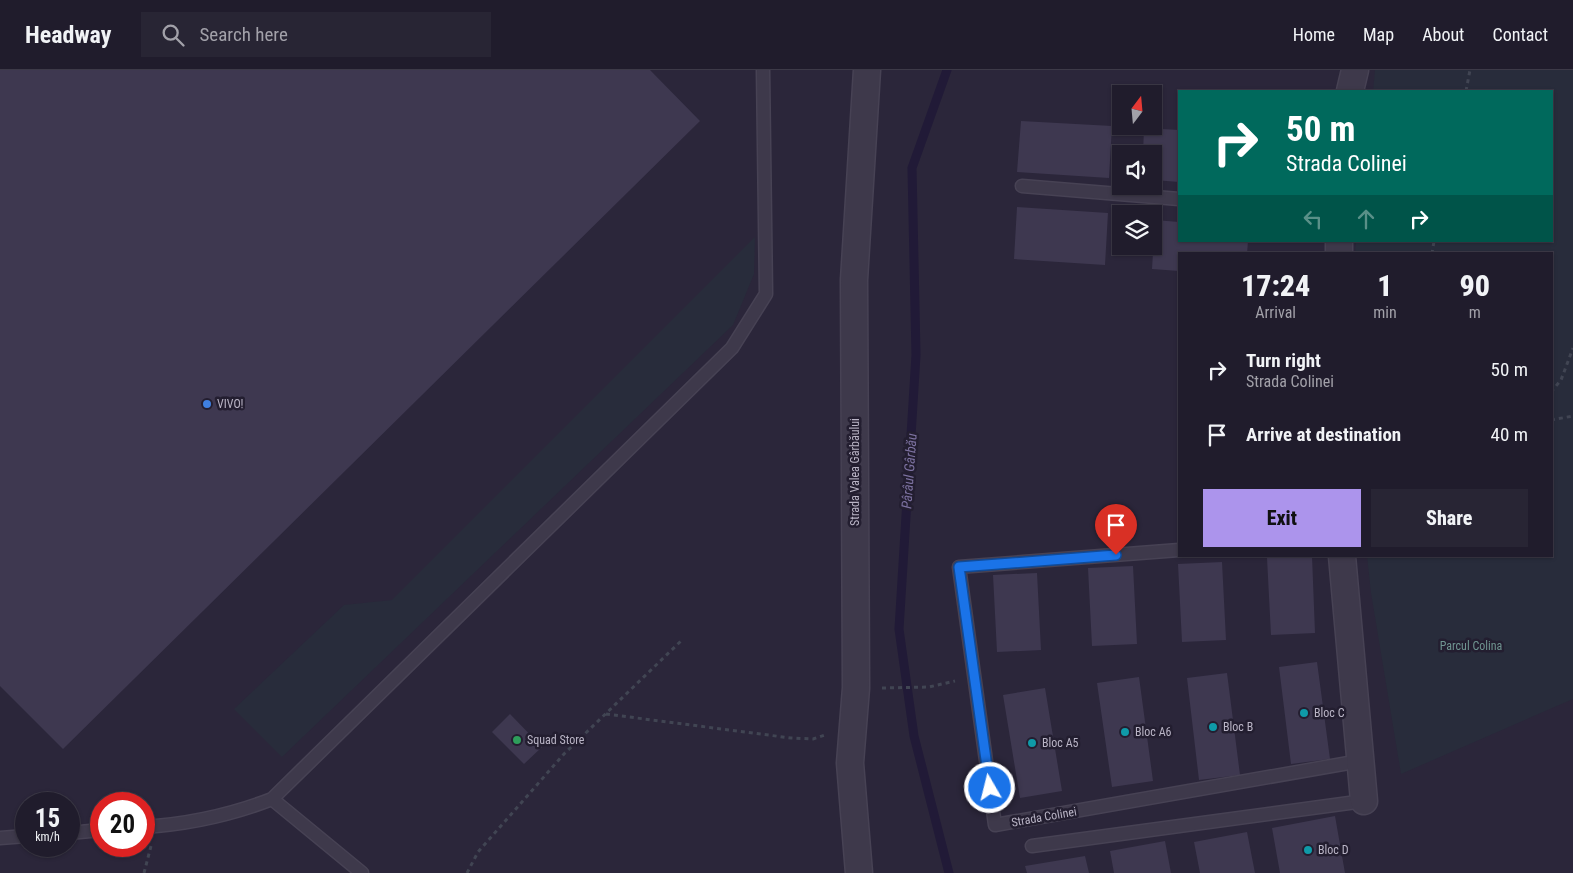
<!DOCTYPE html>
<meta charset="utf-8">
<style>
:root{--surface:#201c2c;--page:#282534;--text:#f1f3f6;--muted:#a2a1a9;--line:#3d3a48;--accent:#ac94ec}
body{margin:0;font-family:"Roboto Condensed",sans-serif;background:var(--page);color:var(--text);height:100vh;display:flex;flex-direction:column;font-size:19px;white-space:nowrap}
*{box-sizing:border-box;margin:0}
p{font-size:16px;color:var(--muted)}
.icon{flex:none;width:28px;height:28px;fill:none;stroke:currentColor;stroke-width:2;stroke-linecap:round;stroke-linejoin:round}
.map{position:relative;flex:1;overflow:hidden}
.panel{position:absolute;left:1178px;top:182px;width:375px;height:305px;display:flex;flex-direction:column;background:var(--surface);border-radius:0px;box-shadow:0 1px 4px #0004,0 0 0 1px var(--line)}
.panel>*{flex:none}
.banner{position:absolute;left:1178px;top:20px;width:375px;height:152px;border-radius:0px;box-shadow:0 1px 4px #0004,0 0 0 1px var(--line);background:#00695c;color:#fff;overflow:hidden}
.needle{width:32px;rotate:16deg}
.buttons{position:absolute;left:1112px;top:15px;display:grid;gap:10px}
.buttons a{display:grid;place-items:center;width:50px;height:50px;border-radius:0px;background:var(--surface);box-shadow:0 1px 4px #0004,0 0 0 1px var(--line);font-size:25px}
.speed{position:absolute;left:15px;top:722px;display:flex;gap:10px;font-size:25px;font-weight:700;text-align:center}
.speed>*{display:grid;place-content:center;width:65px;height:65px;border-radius:50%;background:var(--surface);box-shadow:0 1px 4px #0004,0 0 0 1px var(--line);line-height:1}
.speed small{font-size:12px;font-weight:400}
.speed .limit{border:8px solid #d22;background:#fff;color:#111}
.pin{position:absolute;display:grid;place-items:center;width:42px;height:42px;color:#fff;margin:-51px -21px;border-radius:50% 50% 50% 0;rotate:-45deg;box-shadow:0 0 5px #0007}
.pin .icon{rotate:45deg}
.me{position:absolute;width:55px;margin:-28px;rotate:352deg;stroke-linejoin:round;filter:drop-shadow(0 0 4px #0008)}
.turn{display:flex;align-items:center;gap:18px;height:105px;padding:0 25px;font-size:22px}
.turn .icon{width:65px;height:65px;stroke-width:2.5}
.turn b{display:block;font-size:35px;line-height:42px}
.lanes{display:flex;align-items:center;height:48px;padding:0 25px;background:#0003;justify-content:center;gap:25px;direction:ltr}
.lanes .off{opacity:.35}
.eta{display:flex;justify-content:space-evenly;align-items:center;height:85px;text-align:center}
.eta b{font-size:30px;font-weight:800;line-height:35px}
.primary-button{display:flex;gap:10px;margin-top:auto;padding:10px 25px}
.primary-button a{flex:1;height:58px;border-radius:0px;background:var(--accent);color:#111;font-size:20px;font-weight:800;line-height:58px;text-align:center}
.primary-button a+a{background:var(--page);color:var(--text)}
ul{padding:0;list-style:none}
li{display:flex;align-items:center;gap:15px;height:65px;padding:0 25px}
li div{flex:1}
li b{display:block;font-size:19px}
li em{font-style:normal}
header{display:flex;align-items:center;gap:30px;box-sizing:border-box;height:70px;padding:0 25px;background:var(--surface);border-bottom:1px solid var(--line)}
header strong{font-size:24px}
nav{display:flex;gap:28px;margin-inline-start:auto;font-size:18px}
.search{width:350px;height:45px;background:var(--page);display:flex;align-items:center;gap:12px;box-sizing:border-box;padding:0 18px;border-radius:0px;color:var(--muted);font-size:19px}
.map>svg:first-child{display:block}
.green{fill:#282c3b}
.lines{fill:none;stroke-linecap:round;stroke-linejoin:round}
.stream{stroke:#211a37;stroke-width:9}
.building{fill:#3e3850}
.lane-casing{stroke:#474254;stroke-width:15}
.street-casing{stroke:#474254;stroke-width:29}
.path{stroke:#414553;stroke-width:3;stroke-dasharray:4 4;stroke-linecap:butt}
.lane{stroke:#3e394b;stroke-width:12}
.street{stroke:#3e394b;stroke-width:26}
.route-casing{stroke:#114b97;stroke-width:12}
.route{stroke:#1a73e8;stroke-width:9}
.shop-dot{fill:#3f7fe0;stroke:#231e30;stroke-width:2}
.culture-dot{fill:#0f9aa8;stroke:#231e30;stroke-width:2}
.leisure-dot{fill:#2e9e5b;stroke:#231e30;stroke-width:2}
.labels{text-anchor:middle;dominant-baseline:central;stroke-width:5;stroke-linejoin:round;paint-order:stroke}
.poi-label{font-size:12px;fill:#bab5c6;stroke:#231e30;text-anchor:start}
.street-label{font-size:12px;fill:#bab5c6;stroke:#231e30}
.park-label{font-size:12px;fill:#6f9490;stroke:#231e30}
.water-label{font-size:14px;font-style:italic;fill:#7d72a1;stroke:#231e30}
</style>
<header>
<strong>Headway</strong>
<div class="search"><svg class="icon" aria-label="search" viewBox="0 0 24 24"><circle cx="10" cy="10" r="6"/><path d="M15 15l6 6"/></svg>Search here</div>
<nav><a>Home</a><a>Map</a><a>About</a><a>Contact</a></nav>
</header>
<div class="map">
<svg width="1573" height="803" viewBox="0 0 1573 803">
<rect width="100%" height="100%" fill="#2b263a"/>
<!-- green -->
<path class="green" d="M1375,0H1573V629L1401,704L1371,523L1367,486H1551V184H1355L1356,171H1551V21H1373Z
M755,167L754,204L733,255L282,687L234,639L344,535L392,530Z"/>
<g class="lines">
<!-- stream -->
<path class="stream" d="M947,0L912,98L916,285L899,559L914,666L949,803"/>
</g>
<!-- building -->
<path class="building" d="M0,0H650L700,51L63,679L0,616Z
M1021,51L1112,56L1109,108L1017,102Z
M1144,58L1179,60V112L1154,110V84H1143Z
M1017,137L1108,143L1105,195L1014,189Z
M1155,150L1179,152V171H1248L1247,184H1179V201L1152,199Z
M1301,486H1312L1315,563L1271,565L1267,488Z
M1222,492L1226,570L1182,572L1178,494Z
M1133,496L1137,574L1092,576L1088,498Z
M1037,503L1041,580L997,582L993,505Z
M1317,592L1330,689L1291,694L1279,597Z
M1227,603L1240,705L1199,710L1187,608Z
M1139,607L1153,711L1112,717L1097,613Z
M1045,618L1062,721L1020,728L1003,625Z
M510,644L542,677L524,694L492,662Z
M1335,746L1345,803H1280L1272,758Z
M1247,762L1255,803H1200L1194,772Z
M1165,771L1171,803H1114L1110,781Z
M1085,786L1089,803H1027L1025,796Z"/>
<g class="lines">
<!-- lane casing -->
<g class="lane-casing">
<path id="lane" d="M1022,116L1179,129
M1179,480L959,497L995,755L1360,691
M272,729L362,803
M144,757C188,754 231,745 272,729L732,278L766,224L763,0
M69,763L101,760
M0,768L26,766
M1032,776L1364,731"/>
</g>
<!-- street casing -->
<g class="street-casing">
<path id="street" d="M1350,21L1355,0
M1339,184V171
M1342,486L1364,731
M859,803L850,693L856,618L854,210L867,0"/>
</g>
<!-- path -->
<path class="path" d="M1466,21L1470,0
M1432,184L1434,171
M1551,322L1561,310L1573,278
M1551,350L1573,346
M882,618L929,617L955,611
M606,644L791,668L813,669L825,665
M144,803L151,776
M467,803L478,782L564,684L682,570"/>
<!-- lane -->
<use href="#lane" class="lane"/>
<!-- street -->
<use href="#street" class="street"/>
</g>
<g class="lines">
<!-- route casing -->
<g class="route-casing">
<path id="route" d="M990,718L959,497L1116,485"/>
</g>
<!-- route -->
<use href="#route" class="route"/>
</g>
<!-- markers -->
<circle class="shop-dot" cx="207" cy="334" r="5"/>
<g class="culture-dot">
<circle cx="1304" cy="643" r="5"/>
<circle cx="1213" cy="657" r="5"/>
<circle cx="1125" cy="662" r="5"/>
<circle cx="1032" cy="673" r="5"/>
<circle cx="1308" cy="780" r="5"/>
</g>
<circle class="leisure-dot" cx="517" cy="670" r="5"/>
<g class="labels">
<!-- poi labels -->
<g class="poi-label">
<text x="217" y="334">VIVO!</text>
<text x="1314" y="643">Bloc C</text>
<text x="1223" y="657">Bloc B</text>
<text x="1135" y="662">Bloc A6</text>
<text x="527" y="670">Squad Store</text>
<text x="1042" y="673">Bloc A5</text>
<text x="1318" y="780">Bloc D</text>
</g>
<!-- street labels -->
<g class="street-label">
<text transform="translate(855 402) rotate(-90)">Strada Valea Gârbăului</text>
<text transform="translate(1044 747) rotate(-10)">Strada Colinei</text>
</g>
<!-- park labels -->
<g class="park-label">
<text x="1471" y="576">Parcul Colina</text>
</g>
<!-- water labels -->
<g class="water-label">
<text transform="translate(909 401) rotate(-86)">Pârâul Gârbău</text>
</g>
</g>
</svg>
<div class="buttons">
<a><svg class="needle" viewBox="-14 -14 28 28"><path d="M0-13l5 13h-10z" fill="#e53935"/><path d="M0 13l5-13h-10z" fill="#a2a1a9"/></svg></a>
<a><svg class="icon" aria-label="sound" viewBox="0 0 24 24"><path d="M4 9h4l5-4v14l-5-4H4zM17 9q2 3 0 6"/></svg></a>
<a><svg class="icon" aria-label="layers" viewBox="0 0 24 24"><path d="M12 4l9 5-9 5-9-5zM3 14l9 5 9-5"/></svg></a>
</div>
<div class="speed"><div>15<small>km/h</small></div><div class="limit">20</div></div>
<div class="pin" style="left:1116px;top:485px;background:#d93025"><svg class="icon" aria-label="arrive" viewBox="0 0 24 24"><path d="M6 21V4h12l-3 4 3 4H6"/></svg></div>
<svg class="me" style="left:990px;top:718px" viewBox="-20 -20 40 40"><circle r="17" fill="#1a73e8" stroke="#fff" stroke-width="3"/><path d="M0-11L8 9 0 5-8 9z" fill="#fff"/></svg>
<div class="banner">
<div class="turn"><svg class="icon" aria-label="right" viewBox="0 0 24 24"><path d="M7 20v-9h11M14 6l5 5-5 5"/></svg><div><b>50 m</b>Strada Colinei</div></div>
<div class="lanes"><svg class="icon off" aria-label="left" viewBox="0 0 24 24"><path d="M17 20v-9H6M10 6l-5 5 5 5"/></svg><svg class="icon off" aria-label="ahead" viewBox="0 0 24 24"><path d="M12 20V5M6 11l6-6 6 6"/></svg><svg class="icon" aria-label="right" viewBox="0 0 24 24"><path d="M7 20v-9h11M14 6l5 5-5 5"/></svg></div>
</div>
<section class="panel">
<div class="eta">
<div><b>17:24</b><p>Arrival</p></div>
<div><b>1</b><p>min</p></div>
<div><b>90</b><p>m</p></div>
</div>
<ul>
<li><svg class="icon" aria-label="right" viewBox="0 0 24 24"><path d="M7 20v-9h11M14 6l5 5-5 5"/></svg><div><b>Turn right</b><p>Strada Colinei</p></div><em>50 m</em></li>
<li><svg class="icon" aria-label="arrive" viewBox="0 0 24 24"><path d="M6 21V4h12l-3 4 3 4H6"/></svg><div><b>Arrive at destination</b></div><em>40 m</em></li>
</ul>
<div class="primary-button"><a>Exit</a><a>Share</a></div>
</section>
</div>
